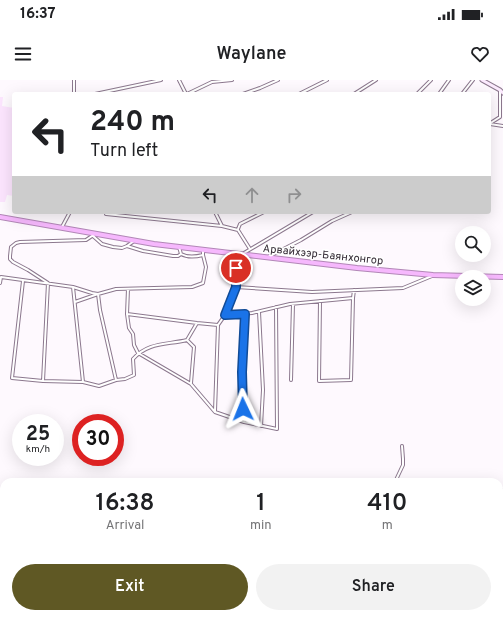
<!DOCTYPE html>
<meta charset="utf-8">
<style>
:root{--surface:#fff;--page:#f2f2f2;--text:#202124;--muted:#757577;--accent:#5f5824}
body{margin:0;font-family:Overpass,sans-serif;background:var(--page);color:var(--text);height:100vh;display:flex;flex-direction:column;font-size:15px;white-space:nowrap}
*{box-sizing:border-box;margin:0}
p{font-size:13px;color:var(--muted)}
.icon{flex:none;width:22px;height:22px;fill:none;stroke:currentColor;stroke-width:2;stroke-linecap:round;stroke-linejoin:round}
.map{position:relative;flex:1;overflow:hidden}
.sheet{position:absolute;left:0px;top:398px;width:503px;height:140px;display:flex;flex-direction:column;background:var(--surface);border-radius:12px 12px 0 0;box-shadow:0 4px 16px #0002}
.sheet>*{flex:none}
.hud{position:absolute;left:12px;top:12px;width:479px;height:122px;border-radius:4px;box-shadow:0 4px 16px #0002;background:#fff;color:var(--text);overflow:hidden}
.buttons{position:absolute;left:455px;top:146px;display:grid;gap:8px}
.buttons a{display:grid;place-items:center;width:36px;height:36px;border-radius:50%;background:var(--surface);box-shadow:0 4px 16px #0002;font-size:20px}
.speed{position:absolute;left:12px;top:334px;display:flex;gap:8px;font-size:20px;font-weight:700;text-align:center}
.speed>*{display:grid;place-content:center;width:52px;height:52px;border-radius:50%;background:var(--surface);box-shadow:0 4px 16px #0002;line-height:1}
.speed small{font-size:10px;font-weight:400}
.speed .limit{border:6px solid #d22;background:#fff;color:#111}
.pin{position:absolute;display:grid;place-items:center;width:34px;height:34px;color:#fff;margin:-17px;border:2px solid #fff;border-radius:50%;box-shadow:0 1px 4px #0007}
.me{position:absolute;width:44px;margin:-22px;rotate:358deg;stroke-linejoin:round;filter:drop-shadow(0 0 3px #0008)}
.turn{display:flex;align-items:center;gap:14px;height:84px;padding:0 12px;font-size:18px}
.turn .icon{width:52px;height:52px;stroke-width:2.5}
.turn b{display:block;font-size:28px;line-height:34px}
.lanes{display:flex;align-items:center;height:38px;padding:0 12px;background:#0003;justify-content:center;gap:20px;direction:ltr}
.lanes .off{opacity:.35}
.eta{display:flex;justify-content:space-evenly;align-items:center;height:68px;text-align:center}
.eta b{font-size:24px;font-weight:600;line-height:28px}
.button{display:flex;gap:8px;margin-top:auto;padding:8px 12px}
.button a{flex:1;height:46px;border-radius:24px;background:var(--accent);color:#fff;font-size:16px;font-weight:600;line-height:46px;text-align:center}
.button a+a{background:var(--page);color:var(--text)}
.status{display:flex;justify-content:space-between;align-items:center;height:28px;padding:0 20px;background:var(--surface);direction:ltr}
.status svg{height:11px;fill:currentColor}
header{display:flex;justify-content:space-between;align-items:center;height:52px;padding:0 12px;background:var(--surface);font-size:18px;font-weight:600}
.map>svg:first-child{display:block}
.built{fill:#fce5fe}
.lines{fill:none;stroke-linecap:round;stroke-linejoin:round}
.street-casing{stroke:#8c788e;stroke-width:4}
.secondary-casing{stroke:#8c788e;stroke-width:5}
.highway-casing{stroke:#b287b7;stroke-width:6}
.street{stroke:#fff;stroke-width:2}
.secondary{stroke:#fceafe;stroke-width:3}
.highway{stroke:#f6b8fd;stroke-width:4}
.route-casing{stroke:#114b97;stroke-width:10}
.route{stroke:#1a73e8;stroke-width:7}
.labels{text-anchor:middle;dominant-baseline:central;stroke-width:3;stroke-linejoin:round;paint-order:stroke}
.street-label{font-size:11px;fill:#352c36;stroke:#fff}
</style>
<div class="status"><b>16:37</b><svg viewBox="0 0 49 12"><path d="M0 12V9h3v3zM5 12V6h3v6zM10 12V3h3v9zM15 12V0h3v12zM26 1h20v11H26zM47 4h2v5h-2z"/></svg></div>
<header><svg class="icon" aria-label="menu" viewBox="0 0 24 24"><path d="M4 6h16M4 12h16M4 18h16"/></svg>Waylane<svg class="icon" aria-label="heart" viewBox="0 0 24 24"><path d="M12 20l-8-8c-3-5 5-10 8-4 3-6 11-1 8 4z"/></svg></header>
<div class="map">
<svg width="503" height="538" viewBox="0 0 503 538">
<rect width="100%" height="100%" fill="#fef9fe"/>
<!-- built -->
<path class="built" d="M0,17H3L2,26L14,28V116L7,115L5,122H0Z
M0,454H2L4,461V534H23L24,538H0Z"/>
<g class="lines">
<!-- street casing -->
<g class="street-casing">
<path id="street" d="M74,0V14
M179,0L186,14
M95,14L161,0
M187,14L212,2L232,0
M243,14L260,8L278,0
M299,14L327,0
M354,14L376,0
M417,14L431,0
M439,14L449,0
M462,14L473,0
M489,44L500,37V11
M490,44L503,46
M215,132L222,146
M106,134L222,146L238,150L250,169
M62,147L70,132
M238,149L240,144L264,132
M93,156L102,164L113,167L122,168L127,166L134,161
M127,166L143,171L173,176H178L181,174
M179,167L181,174C188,178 195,177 203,175V170
M244,173L313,132
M268,177L301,160L332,141L352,132
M23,201L12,298L43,301L83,302L99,306L116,300L125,299L134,295L133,279C148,262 166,265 187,260L197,243
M0,203L1,197L73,207L92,213L98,214L116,209L192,207L203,203L206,187L203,175
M73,207L83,302
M236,207L312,212L403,208L432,196
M128,209L127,234L129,248L133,254L134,265L138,273L191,304L215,332L244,342L277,349L276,227
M320,221L319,301L351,300L353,218L354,210
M75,222L98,214L100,230L116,300
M259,232L263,310L261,346
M127,234L197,243L218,245L225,235L236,207V188
M225,235L252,233L290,224L353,218
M187,260L194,267L191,303
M291,300L293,224
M43,301L48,203L28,190L13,182L10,179V176L11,167L16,163L20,162L86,160L95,154
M215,331L218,245
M244,342L242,292L245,234
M395,402L403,385V379L402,366
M499,414L503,410
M499,512L503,507
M496,538L497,534"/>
</g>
<!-- secondary casing -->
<g class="secondary-casing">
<path id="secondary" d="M482,0L500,10L503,13
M499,503L503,500
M386,538L400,534"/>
</g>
<!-- highway casing -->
<g class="highway-casing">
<path id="highway" d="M0,137L154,164L357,188L433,195L503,197"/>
</g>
<!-- street -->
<use href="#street" class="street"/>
<!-- secondary -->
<use href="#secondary" class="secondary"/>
<!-- highway -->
<use href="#highway" class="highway"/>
</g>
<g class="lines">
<!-- route casing -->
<g class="route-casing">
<path id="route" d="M236,188V207L225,235L245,234L242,292L243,329"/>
</g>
<!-- route -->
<use href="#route" class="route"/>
</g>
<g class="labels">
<!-- street labels -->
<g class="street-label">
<text transform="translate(323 175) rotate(6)">Арвайхээр-Баянхонгор</text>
</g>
</g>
</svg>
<div class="buttons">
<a><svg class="icon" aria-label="search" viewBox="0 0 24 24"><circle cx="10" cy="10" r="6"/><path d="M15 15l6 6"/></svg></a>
<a><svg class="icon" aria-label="layers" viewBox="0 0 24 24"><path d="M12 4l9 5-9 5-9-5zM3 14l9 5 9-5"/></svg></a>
</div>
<div class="speed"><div>25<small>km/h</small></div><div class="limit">30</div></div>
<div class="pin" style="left:236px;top:188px;background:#d93025"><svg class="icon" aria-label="arrive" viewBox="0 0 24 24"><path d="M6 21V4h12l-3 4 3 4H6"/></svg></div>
<svg class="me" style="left:243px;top:329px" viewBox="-20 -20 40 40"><path d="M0-17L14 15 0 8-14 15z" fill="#1a73e8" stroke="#fff" stroke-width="4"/></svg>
<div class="hud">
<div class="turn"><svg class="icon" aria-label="left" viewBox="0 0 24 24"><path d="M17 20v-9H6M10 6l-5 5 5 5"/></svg><div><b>240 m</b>Turn left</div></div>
<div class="lanes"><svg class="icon" aria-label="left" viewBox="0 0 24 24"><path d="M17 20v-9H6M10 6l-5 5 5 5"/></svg><svg class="icon off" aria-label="ahead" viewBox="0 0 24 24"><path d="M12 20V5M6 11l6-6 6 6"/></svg><svg class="icon off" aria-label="right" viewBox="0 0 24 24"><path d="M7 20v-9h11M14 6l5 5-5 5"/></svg></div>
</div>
<section class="sheet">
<div class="eta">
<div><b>16:38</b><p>Arrival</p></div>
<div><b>1</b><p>min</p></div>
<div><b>410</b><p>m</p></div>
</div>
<div class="button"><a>Exit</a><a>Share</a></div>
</section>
</div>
